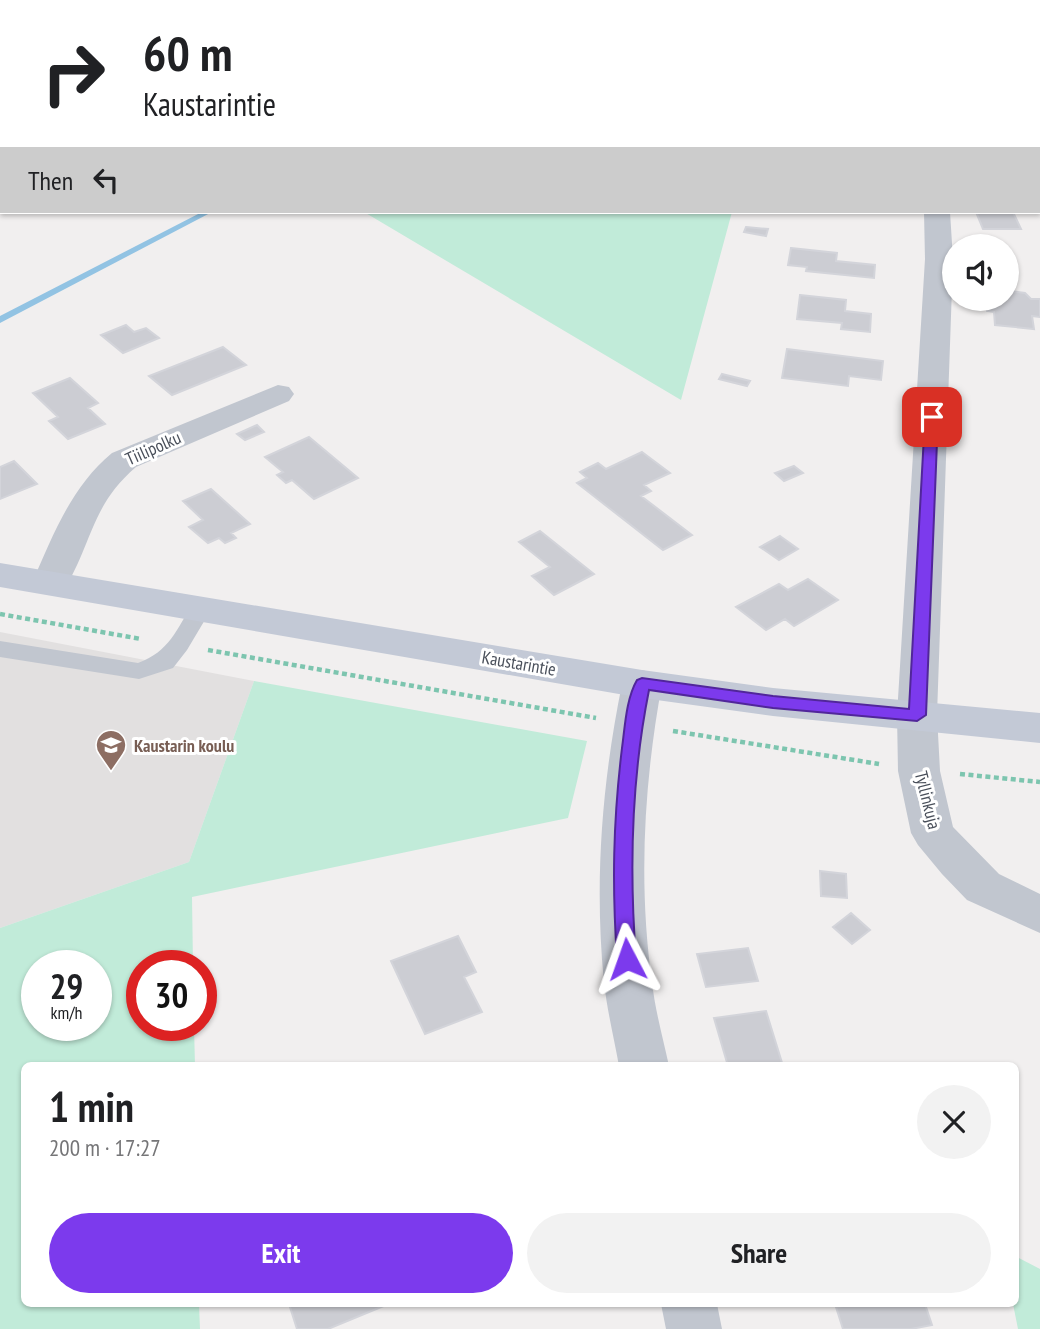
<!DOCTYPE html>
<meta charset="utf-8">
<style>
:root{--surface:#fff;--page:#f2f2f2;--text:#202124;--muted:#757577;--accent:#7c3aed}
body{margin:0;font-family:"PT Sans Narrow",sans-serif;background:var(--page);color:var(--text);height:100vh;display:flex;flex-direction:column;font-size:26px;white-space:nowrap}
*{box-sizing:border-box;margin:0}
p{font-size:23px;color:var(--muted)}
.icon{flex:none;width:38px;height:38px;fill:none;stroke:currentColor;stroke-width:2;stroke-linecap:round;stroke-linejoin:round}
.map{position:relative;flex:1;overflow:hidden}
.sheet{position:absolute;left:21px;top:1062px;width:998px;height:245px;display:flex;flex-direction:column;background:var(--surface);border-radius:10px;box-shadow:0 2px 5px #0004}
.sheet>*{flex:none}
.guide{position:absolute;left:0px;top:0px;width:1041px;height:214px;box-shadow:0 2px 5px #0004;background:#fff;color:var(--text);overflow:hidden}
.controls{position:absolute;left:942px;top:234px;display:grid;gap:14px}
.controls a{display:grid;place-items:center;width:77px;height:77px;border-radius:50%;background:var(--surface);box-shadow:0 2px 5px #0004;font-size:35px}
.speed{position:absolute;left:21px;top:950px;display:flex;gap:14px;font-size:35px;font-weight:700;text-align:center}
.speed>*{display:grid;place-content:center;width:91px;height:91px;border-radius:50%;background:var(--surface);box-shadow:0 2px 5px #0004;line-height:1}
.speed small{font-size:18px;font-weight:400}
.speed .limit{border:10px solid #d22;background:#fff;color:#111}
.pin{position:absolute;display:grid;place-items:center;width:60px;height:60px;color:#fff;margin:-30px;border-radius:14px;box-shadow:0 4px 10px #0006}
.me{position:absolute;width:77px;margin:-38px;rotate:356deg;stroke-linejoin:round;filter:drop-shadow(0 0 5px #0008)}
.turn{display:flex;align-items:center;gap:24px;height:147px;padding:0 28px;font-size:32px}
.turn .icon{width:91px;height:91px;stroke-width:2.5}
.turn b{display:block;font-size:49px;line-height:60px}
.then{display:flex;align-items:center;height:66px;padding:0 28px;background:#0003;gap:14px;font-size:26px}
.round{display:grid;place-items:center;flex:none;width:74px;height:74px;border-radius:37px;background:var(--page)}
.summary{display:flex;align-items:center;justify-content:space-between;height:119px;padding:0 28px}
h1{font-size:42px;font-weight:700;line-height:52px}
.primary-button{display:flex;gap:14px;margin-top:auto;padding:14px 28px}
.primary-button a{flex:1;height:80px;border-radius:42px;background:var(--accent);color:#fff;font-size:28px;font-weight:700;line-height:80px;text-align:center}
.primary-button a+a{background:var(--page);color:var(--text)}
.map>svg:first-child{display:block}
.education{fill:#e2e0e0}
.green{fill:#c1ebd9;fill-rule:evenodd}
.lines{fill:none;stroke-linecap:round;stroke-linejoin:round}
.stream{fill:#92c3e3;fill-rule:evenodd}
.building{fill:#cccdd3;stroke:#d3d4da;stroke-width:2}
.path{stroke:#7dc5af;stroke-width:4.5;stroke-dasharray:5 3.5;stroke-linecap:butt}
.lane{fill:#c1c6cf;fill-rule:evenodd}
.street{fill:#c1c6cf;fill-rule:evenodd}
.secondary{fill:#c3c9d6;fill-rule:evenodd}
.route{fill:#7c3aed;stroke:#51269a;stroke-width:2}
.labels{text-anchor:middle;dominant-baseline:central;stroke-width:6;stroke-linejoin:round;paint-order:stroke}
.street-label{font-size:18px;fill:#494f5a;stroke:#fff}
.education-label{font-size:18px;font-weight:bold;fill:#785e54;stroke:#fff;text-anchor:start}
</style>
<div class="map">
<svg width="1040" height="1329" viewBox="0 0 1040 1329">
<rect width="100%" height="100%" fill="#f1efef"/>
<!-- education -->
<path class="education" d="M0,632L254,681L189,862L0,928Z"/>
<!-- green -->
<path class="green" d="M447,0H730L731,2H448Z
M364,212H732L681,400Z
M254,681L587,741L568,818L192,897L193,966H142V1026H194L195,1066H24V1304H199L200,1329H0V928L189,862ZM37,966H96V1026H37Z
M1015,1256L1040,1269V1329H1018L1013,1304H1015Z"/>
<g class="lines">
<!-- stream -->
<path class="stream" d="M165,0H171V2H165Z
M202,212H212L0,323V316Z"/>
</g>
<!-- building -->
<path class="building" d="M976,212H1013L1021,229H983Z
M746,227L768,229L766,236L744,232Z
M791,248L837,253L836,261L875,265L874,278L806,271L807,267L788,265Z
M1010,291L1025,293L1031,299H1040V317L1032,316L1034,329L995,325L994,312L987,311V300L1006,299Z
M800,295L846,300L845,311L871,314L870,332L841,329L842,323L797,319Z
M126,325L134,332L146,328L159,338L123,353L101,335Z
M223,347L246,365L172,395L149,376Z
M787,349L883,361L881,380L849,376L848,386L782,378Z
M722,374L750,381L747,386L719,379Z
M70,378L98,403L88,408L105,424L68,439L49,421L58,417L33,393Z
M257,425L264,432L245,440L237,434Z
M309,437L358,478L314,499L292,480L286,483L277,475L283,472L265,457Z
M642,452L670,473L644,485L651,491L641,496L692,535L663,550L577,483L587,478L580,472L598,463L606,469Z
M14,461L37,484L0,499V467Z
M794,466L803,473L784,481L775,473Z
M211,489L250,524L231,533L236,538L225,543L219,538L208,543L189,527L203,520L183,501Z
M540,531L594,574L554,595L532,576L550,567L519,542Z
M780,536L798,549L779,560L760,547Z
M808,579L838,600L794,626L785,619L766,630L736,607L779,584L788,590Z
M820,871L846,874L847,898L821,896Z
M851,913L870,930L852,944L833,927Z
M458,936L476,972L464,977L482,1012L425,1034L391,961Z
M748,948L758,981L706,987L697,954Z
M766,1011L783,1066H728L714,1018Z
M289,1304H386V1305L328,1329H297Z
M858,1304H925L932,1325L911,1329H843L836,1307Z"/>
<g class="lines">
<!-- path -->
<path class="path" d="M0,614L141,639
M208,650L596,718
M673,731L879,764
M960,774L1040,782"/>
<!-- lane -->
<path class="lane" d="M201,601L209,603L212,608L187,650L173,668L139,679L0,657V641L138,663C169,652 177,629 193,603Z"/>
<!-- street -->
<path class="street" d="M1040,0V6V2L940,1Z
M924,212H950L953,259L937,715L940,771L953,827L999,874L1040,894V933L967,900L942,874L918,845L911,833L898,771L897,715L925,259Z
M278,385L289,387L294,394L289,401L136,467C90,506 92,546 63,591L50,595L37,591L32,583C53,535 71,487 112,453Z
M642,670L656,674L662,684C644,782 638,883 652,982C655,1010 663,1038 669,1066H619C614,1038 607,1010 604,982C594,882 602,782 622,684L628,674Z
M661,1304H717L722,1329H666Z"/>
<!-- secondary -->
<path class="secondary" d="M0,563L642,670L773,688L1040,713V743L773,716L642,698L0,587Z"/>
</g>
<!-- route -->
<path class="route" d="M932,413L938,417L926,715L917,721L773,708L649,690C631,780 629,868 636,959L633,965L627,967L620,965L617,959C612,885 613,822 622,748C625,727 626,699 637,680L642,678L773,696L909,709L925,417Z"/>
<!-- icons -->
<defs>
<g id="school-pin" transform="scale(1.575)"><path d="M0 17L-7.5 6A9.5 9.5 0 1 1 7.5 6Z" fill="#8d6e63" stroke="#fff"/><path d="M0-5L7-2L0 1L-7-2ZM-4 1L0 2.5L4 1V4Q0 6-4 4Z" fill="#fff"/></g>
</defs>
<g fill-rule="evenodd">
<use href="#school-pin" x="111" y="745"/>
</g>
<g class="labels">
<!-- street labels -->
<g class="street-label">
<text transform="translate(153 448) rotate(-24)">Tiilipolku</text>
<text transform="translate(519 663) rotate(10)">Kaustarintie</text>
<text transform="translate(928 800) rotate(76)">Tyllinkuja</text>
</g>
<!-- education labels -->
<g class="education-label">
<text x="134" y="745">Kaustarin koulu</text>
</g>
</g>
</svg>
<div class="controls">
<a><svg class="icon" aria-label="sound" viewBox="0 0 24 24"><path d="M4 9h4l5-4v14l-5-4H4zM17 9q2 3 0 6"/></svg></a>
</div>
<div class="speed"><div>29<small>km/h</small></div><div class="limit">30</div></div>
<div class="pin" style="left:932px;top:417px;background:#d93025"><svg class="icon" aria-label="arrive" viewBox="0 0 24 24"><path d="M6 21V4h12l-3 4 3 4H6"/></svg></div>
<svg class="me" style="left:627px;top:959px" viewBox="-20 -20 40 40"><path d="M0-17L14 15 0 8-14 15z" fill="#7c3aed" stroke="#fff" stroke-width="4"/></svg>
<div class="guide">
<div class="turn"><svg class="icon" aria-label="right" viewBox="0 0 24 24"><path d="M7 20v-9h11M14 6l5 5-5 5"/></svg><div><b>60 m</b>Kaustarintie</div></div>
<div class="then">Then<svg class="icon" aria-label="left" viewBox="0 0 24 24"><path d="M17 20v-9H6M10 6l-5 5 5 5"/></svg></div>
</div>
<section class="sheet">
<div class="summary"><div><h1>1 min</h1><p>200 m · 17:27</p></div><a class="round"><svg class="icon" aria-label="close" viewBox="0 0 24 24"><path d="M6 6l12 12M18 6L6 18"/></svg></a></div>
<div class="primary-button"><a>Exit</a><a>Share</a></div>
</section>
</div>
